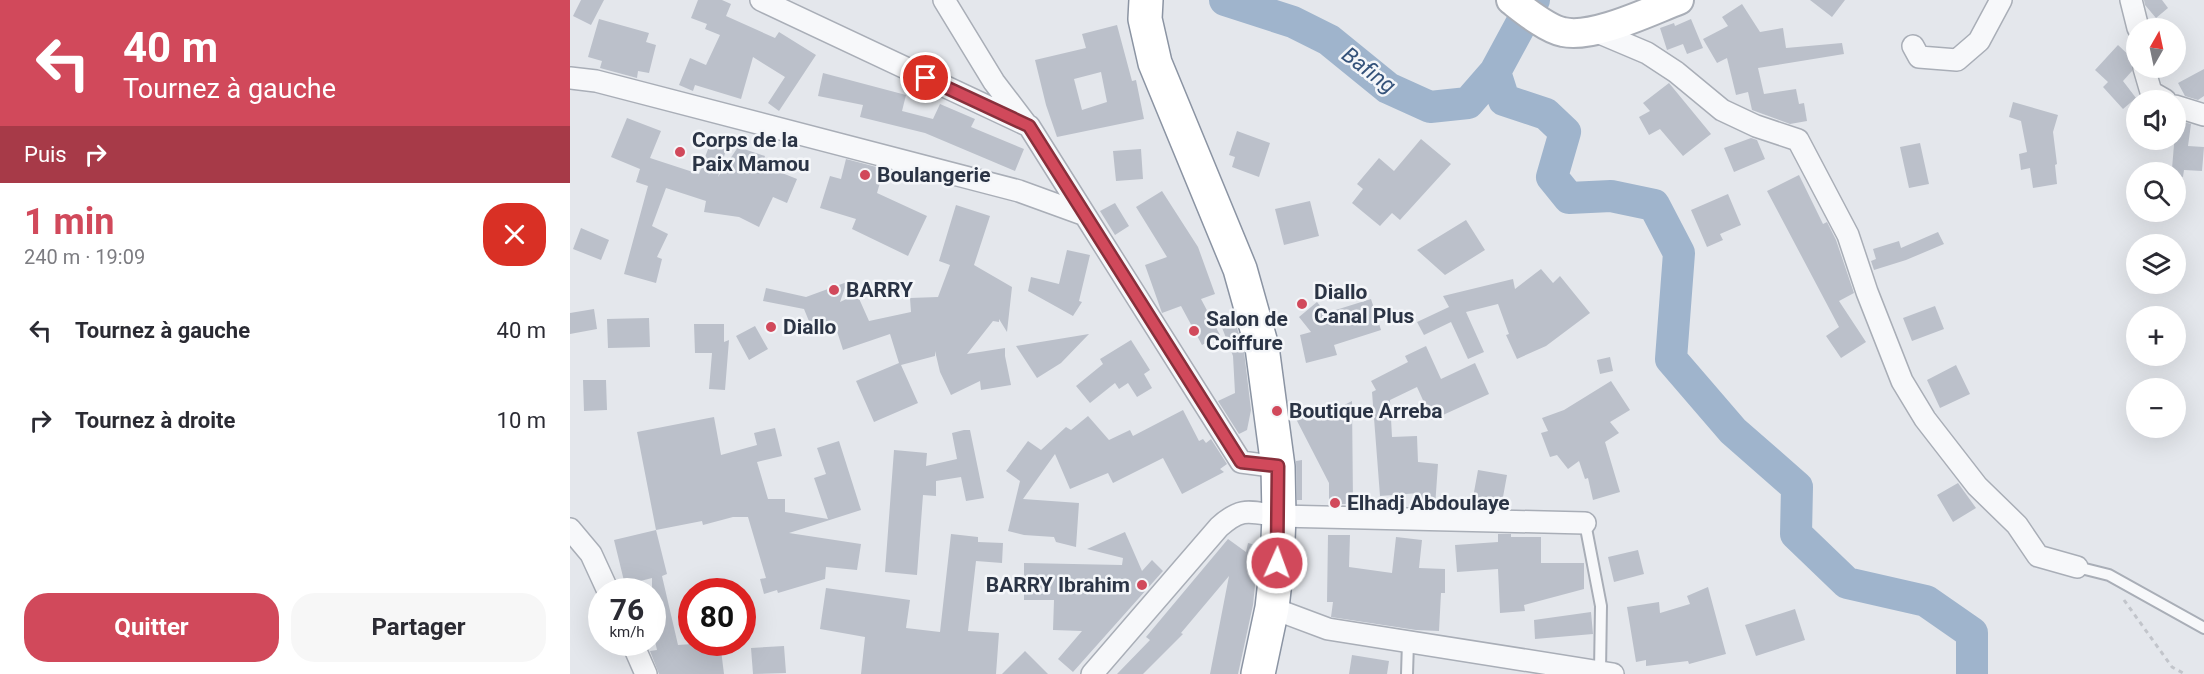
<!DOCTYPE html>
<html lang="fr">
<meta charset="utf-8">
<style>
:root{--surface:#fff;--page:#f7f7f7;--text:#2b2b33;--muted:#7c7c81;--accent:#d1495b}
body{margin:0;font-family:Roboto,sans-serif;background:var(--page);color:var(--text);height:100vh;display:flex;flex-direction:column;font-size:22px;white-space:nowrap}
*{box-sizing:border-box;margin:0}
p{font-size:20px;color:var(--muted)}
.icon{flex:none;width:33px;height:33px;fill:none;stroke:currentColor;stroke-width:2;stroke-linecap:round;stroke-linejoin:round}
.map{position:relative;flex:1;overflow:hidden}
.side{display:flex;flex-direction:column;background:var(--surface);width:570px}
.side>*{flex:none}
.banner{background:#d1495b;color:#fff;overflow:hidden}
.needle{width:39px;rotate:9deg}
.buttons{position:absolute;left:1556px;top:18px;display:grid;gap:12px}
.buttons a{display:grid;place-items:center;width:60px;height:60px;border-radius:50%;background:var(--surface);box-shadow:0 6px 24px #0002;font-size:30px}
.speed{position:absolute;left:18px;top:578px;display:flex;gap:12px;font-size:30px;font-weight:700;text-align:center}
.speed>*{display:grid;place-content:center;width:78px;height:78px;border-radius:50%;background:var(--surface);box-shadow:0 6px 24px #0002;line-height:1}
.speed small{font-size:15px;font-weight:400}
.speed .limit{border:9px solid #d22;background:#fff;color:#111}
.pin{position:absolute;display:grid;place-items:center;width:51px;height:51px;color:#fff;margin:-26px;border:3px solid #fff;border-radius:50%;box-shadow:0 2px 6px #0007}
.me{position:absolute;width:66px;margin:-33px;rotate:2deg;stroke-linejoin:round;filter:drop-shadow(0 0 4px #0008)}
.turn{display:flex;align-items:center;gap:21px;height:126px;padding:0 24px;font-size:27px}
.turn .icon{width:78px;height:78px;stroke-width:2.5}
.turn b{display:block;font-size:42px;line-height:51px}
.then{display:flex;align-items:center;height:57px;padding:0 24px;background:#0003;gap:12px;font-size:22px}
.round{display:grid;place-items:center;flex:none;width:63px;height:63px;border-radius:24px;background:var(--page)}
.overview{display:flex;align-items:center;justify-content:space-between;height:102px;padding:0 24px}
h1{font-size:36px;font-weight:700;line-height:45px;color:var(--accent)}
.primary-button{display:flex;gap:12px;margin-top:auto;padding:12px 24px}
.primary-button a{flex:1;height:69px;border-radius:24px;background:var(--accent);color:#fff;font-size:24px;font-weight:700;line-height:69px;text-align:center}
.primary-button a+a{background:var(--page);color:var(--text)}
ul{padding:0;list-style:none}
li{display:flex;align-items:center;gap:18px;height:90px;padding:0 24px}
li div{flex:1}
li b{display:block;font-size:22px}
li em{font-style:normal}
main{display:flex;flex:1;min-height:0}
.map>svg:first-child{display:block}
.lines{fill:none;stroke-linecap:round;stroke-linejoin:round}
.river{stroke:#9fb4cc;stroke-width:32}
.building{fill:#bbc0ca;fill-rule:evenodd}
.lane-casing{stroke:#a9aeb7;stroke-width:14}
.street-casing{stroke:#a9aeb7;stroke-width:24}
.secondary-casing{stroke:#a9aeb7;stroke-width:32}
.highway-casing{stroke:#8b94a3;stroke-width:36}
.path{stroke:#c2c5cb;stroke-width:3;stroke-dasharray:4.5 4.5;stroke-linecap:butt}
.lane{stroke:#f7f8fa;stroke-width:10}
.street{stroke:#f7f8fa;stroke-width:21}
.secondary{stroke:#fff;stroke-width:28}
.highway{stroke:#fff;stroke-width:33}
.route-casing{stroke:#882f3b;stroke-width:15}
.route{stroke:#d1495b;stroke-width:10}
.poi-dot{fill:#d1495b;stroke:#f4f6f9;stroke-width:2}
.labels{text-anchor:middle;dominant-baseline:central;stroke-width:5;stroke-linejoin:round;paint-order:stroke}
.poi-label{font-size:21px;font-weight:bold;fill:#2b3445;stroke:#f4f6f9;text-anchor:start}
.water-label{font-size:22px;font-style:italic;fill:#34527a;stroke:#f4f6f9}
</style>
<main>
<section class="side">
<div class="banner">
<div class="turn"><svg class="icon" aria-label="left" viewBox="0 0 24 24"><path d="M17 20v-9H6M10 6l-5 5 5 5"/></svg><div><b>40 m</b>Tournez à gauche</div></div>
<div class="then">Puis<svg class="icon" aria-label="right" viewBox="0 0 24 24"><path d="M7 20v-9h11M14 6l5 5-5 5"/></svg></div>
</div>
<div class="overview"><div><h1>1 min</h1><p>240 m · 19:09</p></div><a class="round" style="background:#d93025;color:#fff"><svg class="icon" aria-label="close" viewBox="0 0 24 24"><path d="M6 6l12 12M18 6L6 18"/></svg></a></div>
<ul>
<li><svg class="icon" aria-label="left" viewBox="0 0 24 24"><path d="M17 20v-9H6M10 6l-5 5 5 5"/></svg><div><b>Tournez à gauche</b></div><em>40 m</em></li>
<li><svg class="icon" aria-label="right" viewBox="0 0 24 24"><path d="M7 20v-9h11M14 6l5 5-5 5"/></svg><div><b>Tournez à droite</b></div><em>10 m</em></li>
</ul>
<div class="primary-button"><a>Quitter</a><a>Partager</a></div>
</section>
<div class="map">
<svg width="1634" height="674" viewBox="0 0 1634 674">
<rect width="100%" height="100%" fill="#e4e7ec"/>
<g class="lines">
<!-- river -->
<path class="river" d="M655,0L723,22L759,40L818,88L860,107L898,103L925,72L964,0
M925,72L934,100L976,114L995,132L982,177L999,198L1041,196L1084,205L1109,253L1101,359L1163,431L1227,487L1226,534L1277,583L1356,601L1402,633V674"/>
</g>
<!-- building -->
<path class="building" d="M11,0H34L21,25L3,16Z
M128,0H152L161,4L156,16L205,38L209,32L246,55L209,111L198,103L215,77L183,57L171,99L125,85L123,91L109,85L120,58L136,65L150,35L135,29L137,24L121,18Z
M1240,0H1275L1262,17Z
M1574,0H1592L1598,8L1586,18L1575,5Z
M1172,4L1190,32L1213,28L1216,48L1272,43L1274,54L1188,68L1194,94L1226,89L1229,104L1234,103L1237,121L1220,124L1182,110L1178,92L1166,95L1157,58L1147,63L1133,39L1158,26L1152,17Z
M29,19L79,33L76,42L86,45L79,73L68,71L67,78L30,68L32,61L18,57Z
M1121,19L1133,48L1117,54L1113,44L1097,50L1090,28L1104,23L1105,26Z
M547,25L562,81L566,80L574,119L487,137L476,105L465,60L516,48L512,34ZM531,72L537,102L512,110L504,79Z
M1548,45L1564,60L1562,71L1553,81L1566,98L1553,109L1533,87L1538,82L1525,70Z
M1634,69V96L1628,100L1615,96L1608,83Z
M253,73L336,95L332,111L363,119L370,104L405,119L401,127L454,149L445,171L355,133L290,117L293,105L248,96Z
M1099,83L1141,134L1113,156L1090,129L1079,135L1069,117L1080,111L1073,103Z
M1443,102L1488,115L1483,132L1487,164L1485,165L1487,184L1463,188L1460,168L1451,170L1449,154L1457,152L1451,121L1439,117Z
M57,118L91,131L80,158L129,174L142,138L158,143L148,177L168,147L195,156L192,165L227,179L217,203L203,197L189,227L169,217L134,212L136,201L96,188L82,226L98,234L87,257L92,259L86,283L54,274L78,186L66,182L70,169L41,157Z
M1606,120L1621,124L1618,146L1634,147L1632,171L1614,170L1613,177L1605,176V169H1602Z
M667,131L700,143L689,177L662,167L665,157L659,155Z
M1181,138L1187,140L1195,159L1164,172L1154,148Z
M851,139L881,164L830,220L822,213L810,226L782,203L793,189L787,184L809,158L824,171Z
M1350,143L1359,184L1339,188L1330,147Z
M571,149L573,179L546,181L543,151Z
M276,159L314,169L307,193L357,216L338,256L282,229L286,219L250,208L260,176L271,179Z
M1229,175L1253,224L1257,222L1266,240L1284,293L1269,301L1296,342L1271,358L1256,336L1269,327L1197,191Z
M592,191L628,247L645,294L631,299L650,335L632,345L611,306L592,313L575,265L597,257L566,207Z
M1158,194L1171,225L1150,234L1153,240L1137,247L1121,210Z
M740,201L749,236L714,245L705,209Z
M545,203L559,226L545,235L530,211Z
M386,205L420,216L404,265L442,287L437,332L429,319V322L423,321L397,354L435,348V356L441,385L411,390L410,381L381,395L370,372L365,351V356L331,365L348,403L304,422L286,381L329,363L320,334L273,350L264,322L243,331L234,309L193,301L196,288L236,297L277,282L270,302L287,294L299,321L341,312L340,298L368,297L380,265L369,261Z
M896,220L915,250L875,275L847,250Z
M11,228L39,240L31,260L3,249Z
M1368,232L1374,244L1336,260L1304,270L1301,261L1306,259L1303,249L1329,241L1331,248Z
M497,250L520,255L509,301L512,302L503,316L458,291L461,277L489,284Z
M971,269L983,283L990,276L1020,313L976,346L947,359L936,335L939,334L928,304L896,312L914,352L898,359L881,322L854,335L847,322L879,307L873,296L943,279L945,289Z
M801,299L811,330L764,345L767,355L736,363L730,335L741,332L729,317L747,302L756,313Z
M1365,306L1374,329L1342,341L1333,318Z
M24,309L27,329L0,334V313Z
M79,318L80,347L38,348L37,319Z
M664,318L674,351L681,410L677,430L669,434L648,401L665,393L663,356L651,325Z
M124,324H154V342L159,340L155,390L139,389L142,353H125Z
M185,326L198,349L179,360L166,336Z
M519,334L491,363L467,378L446,346Z
M561,340L580,370L574,374L582,388L567,397L558,383L549,389L545,383L520,403L506,386L533,364L530,359Z
M856,346L871,379L905,363L919,394L862,420L847,387L820,400L822,437L847,436L848,462L868,464L865,507L848,506L849,493L810,496L802,392L806,390L801,381L838,362L835,356Z
M1040,357L1043,371L1030,374L1027,360Z
M1386,365L1400,394L1370,408L1357,380Z
M13,380H36L37,410L14,411Z
M1041,381L1060,410L1040,422L1049,433L1035,442L1050,492L1023,500L1018,478L1015,479L1009,461L998,469L987,455L980,457L971,433L978,431L972,418L994,410Z
M782,401L783,504H759V483L724,415L747,404L753,416Z
M613,410L629,441L633,439L636,443L641,439L657,464L650,469L654,472L612,494L593,458L543,483L538,473L500,489L485,454L453,499L509,503L506,547L486,542L484,537L454,535L438,531L450,481L436,471L458,441L471,450L496,427L501,430L518,416L539,440L560,430L563,436Z
M144,417L151,455L187,445L184,433L205,428L212,456L187,462L198,499H215V512L258,519L244,478L256,474L247,448L269,441L291,510L219,533L291,544L287,570L256,567L255,579L208,593L207,590L194,594L190,579L196,578L178,517H163L133,525L132,521L86,530L67,432Z
M394,430H400L414,498L396,501L391,477L366,481V496L353,495L347,575L315,572L324,450L357,453L356,466L387,459L382,433Z
M732,460V500H727L726,461Z
M908,470L937,475L931,508L902,503Z
M1388,483L1406,508L1383,522L1367,495Z
M86,530L97,574L92,576L108,645L150,642L154,674H89L80,651L87,650L82,628V578L55,585L44,540Z
M555,532L572,571L582,560L593,571L503,672L488,659L512,631L483,630L484,600H454V563L552,565L553,558L517,549Z
M381,534L408,537V542L433,543L432,563L406,561L398,631L429,633L426,674H291L295,637L250,629L256,588L340,600L336,628L370,632Z
M928,534H941V537H971V563H1014V589L954,605L955,611L930,613L928,569L887,572L885,545L928,542Z
M758,535H780L779,567L822,573L826,537L852,540L849,568L875,569V593H871L869,631L846,630L761,617L763,602H757Z
M658,539L676,552L678,543L689,546L683,605L668,674H640L659,576L611,633L613,634L573,674H547L580,640L576,637Z
M1068,550L1074,574L1044,582L1038,557Z
M1138,587L1156,654L1119,664L1118,661L1076,666V660L1066,662L1057,607L1089,602L1090,613L1120,604L1117,596Z
M1225,609L1235,640L1186,656L1175,625Z
M1021,612L1023,634L965,639L964,620Z
M214,646L216,673L183,674L181,648Z
M455,651L478,674H432Z
M782,655L819,661L817,674H779Z"/>
<g class="lines">
<!-- lane casing -->
<g class="lane-casing">
<path id="lane" d="M1015,523L1031,606L1030,671
M1507,567L1539,575L1634,628
M837,674L838,642"/>
</g>
<!-- street casing -->
<g class="street-casing">
<path id="street" d="M191,0L459,126L515,215
M374,0L424,82L456,124
M1561,0L1568,28
M1025,31L1077,53L1106,72L1152,110L1186,126L1228,140L1278,235L1297,292L1332,381L1355,419L1407,486L1447,525L1468,556L1507,567
M1343,46L1349,57L1387,60L1409,41L1431,0
M1574,68L1581,92L1595,100
M0,78L26,81L449,191L515,215L671,462L708,467
M1605,106L1634,115
M0,529L21,554L38,591
M702,608L758,629L1043,674
M62,642L76,674
M522,674L649,527C672,506 680,512 709,516L1015,523"/>
</g>
<!-- secondary casing -->
<g class="secondary-casing">
<path id="secondary" d="M941,0C954,10 977,29 993,32C1023,39 1080,11 1109,0"/>
</g>
<!-- highway casing -->
<g class="highway-casing">
<path id="highway" d="M576,0L575,19L585,63L670,269L692,347L708,467L709,516L707,563L702,608L688,674"/>
</g>
<!-- path -->
<path class="path" d="M1554,600L1602,667L1615,674"/>
<!-- lane -->
<use href="#lane" class="lane"/>
<!-- street -->
<use href="#street" class="street"/>
<!-- secondary -->
<use href="#secondary" class="secondary"/>
<!-- highway -->
<use href="#highway" class="highway"/>
</g>
<g class="lines">
<!-- route casing -->
<g class="route-casing">
<path id="route" d="M356,78L459,126L671,462L708,466L707,563"/>
</g>
<!-- route -->
<use href="#route" class="route"/>
</g>
<!-- markers -->
<g class="poi-dot">
<circle cx="110" cy="152" r="6"/>
<circle cx="295" cy="175" r="6"/>
<circle cx="264" cy="290" r="6"/>
<circle cx="732" cy="304" r="6"/>
<circle cx="201" cy="327" r="6"/>
<circle cx="624" cy="331" r="6"/>
<circle cx="707" cy="411" r="6"/>
<circle cx="765" cy="503" r="6"/>
<circle cx="572" cy="585" r="6"/>
</g>
<g class="labels">
<!-- poi labels -->
<g class="poi-label">
<text x="122" y="140">Corps de la<tspan x="122" dy="24">Paix Mamou</tspan></text>
<text x="307" y="175">Boulangerie</text>
<text x="276" y="290">BARRY</text>
<text x="744" y="292">Diallo<tspan x="744" dy="24">Canal Plus</tspan></text>
<text x="636" y="319">Salon de<tspan x="636" dy="24">Coiffure</tspan></text>
<text x="213" y="327">Diallo</text>
<text x="719" y="411">Boutique Arreba</text>
<text x="777" y="503">Elhadj Abdoulaye</text>
<text x="560" y="585" text-anchor="end">BARRY Ibrahim</text>
</g>
<!-- water labels -->
<g class="water-label">
<text transform="translate(799 70) rotate(37)">Bafing</text>
</g>
</g>
</svg>
<div class="buttons">
<a><svg class="needle" viewBox="-14 -14 28 28"><path d="M0-13l5 13h-10z" fill="#e53935"/><path d="M0 13l5-13h-10z" fill="#7c7c81"/></svg></a>
<a><svg class="icon" aria-label="sound" viewBox="0 0 24 24"><path d="M4 9h4l5-4v14l-5-4H4zM17 9q2 3 0 6"/></svg></a>
<a><svg class="icon" aria-label="search" viewBox="0 0 24 24"><circle cx="10" cy="10" r="6"/><path d="M15 15l6 6"/></svg></a>
<a><svg class="icon" aria-label="layers" viewBox="0 0 24 24"><path d="M12 4l9 5-9 5-9-5zM3 14l9 5 9-5"/></svg></a>
<a>+</a>
<a>−</a>
</div>
<div class="speed"><div>76<small>km/h</small></div><div class="limit">80</div></div>
<div class="pin" style="left:356px;top:78px;background:#d93025"><svg class="icon" aria-label="arrive" viewBox="0 0 24 24"><path d="M6 21V4h12l-3 4 3 4H6"/></svg></div>
<svg class="me" style="left:707px;top:563px" viewBox="-20 -20 40 40"><circle r="17" fill="#d1495b" stroke="#fff" stroke-width="3"/><path d="M0-11L8 9 0 5-8 9z" fill="#fff"/></svg>
</div>
</main>
